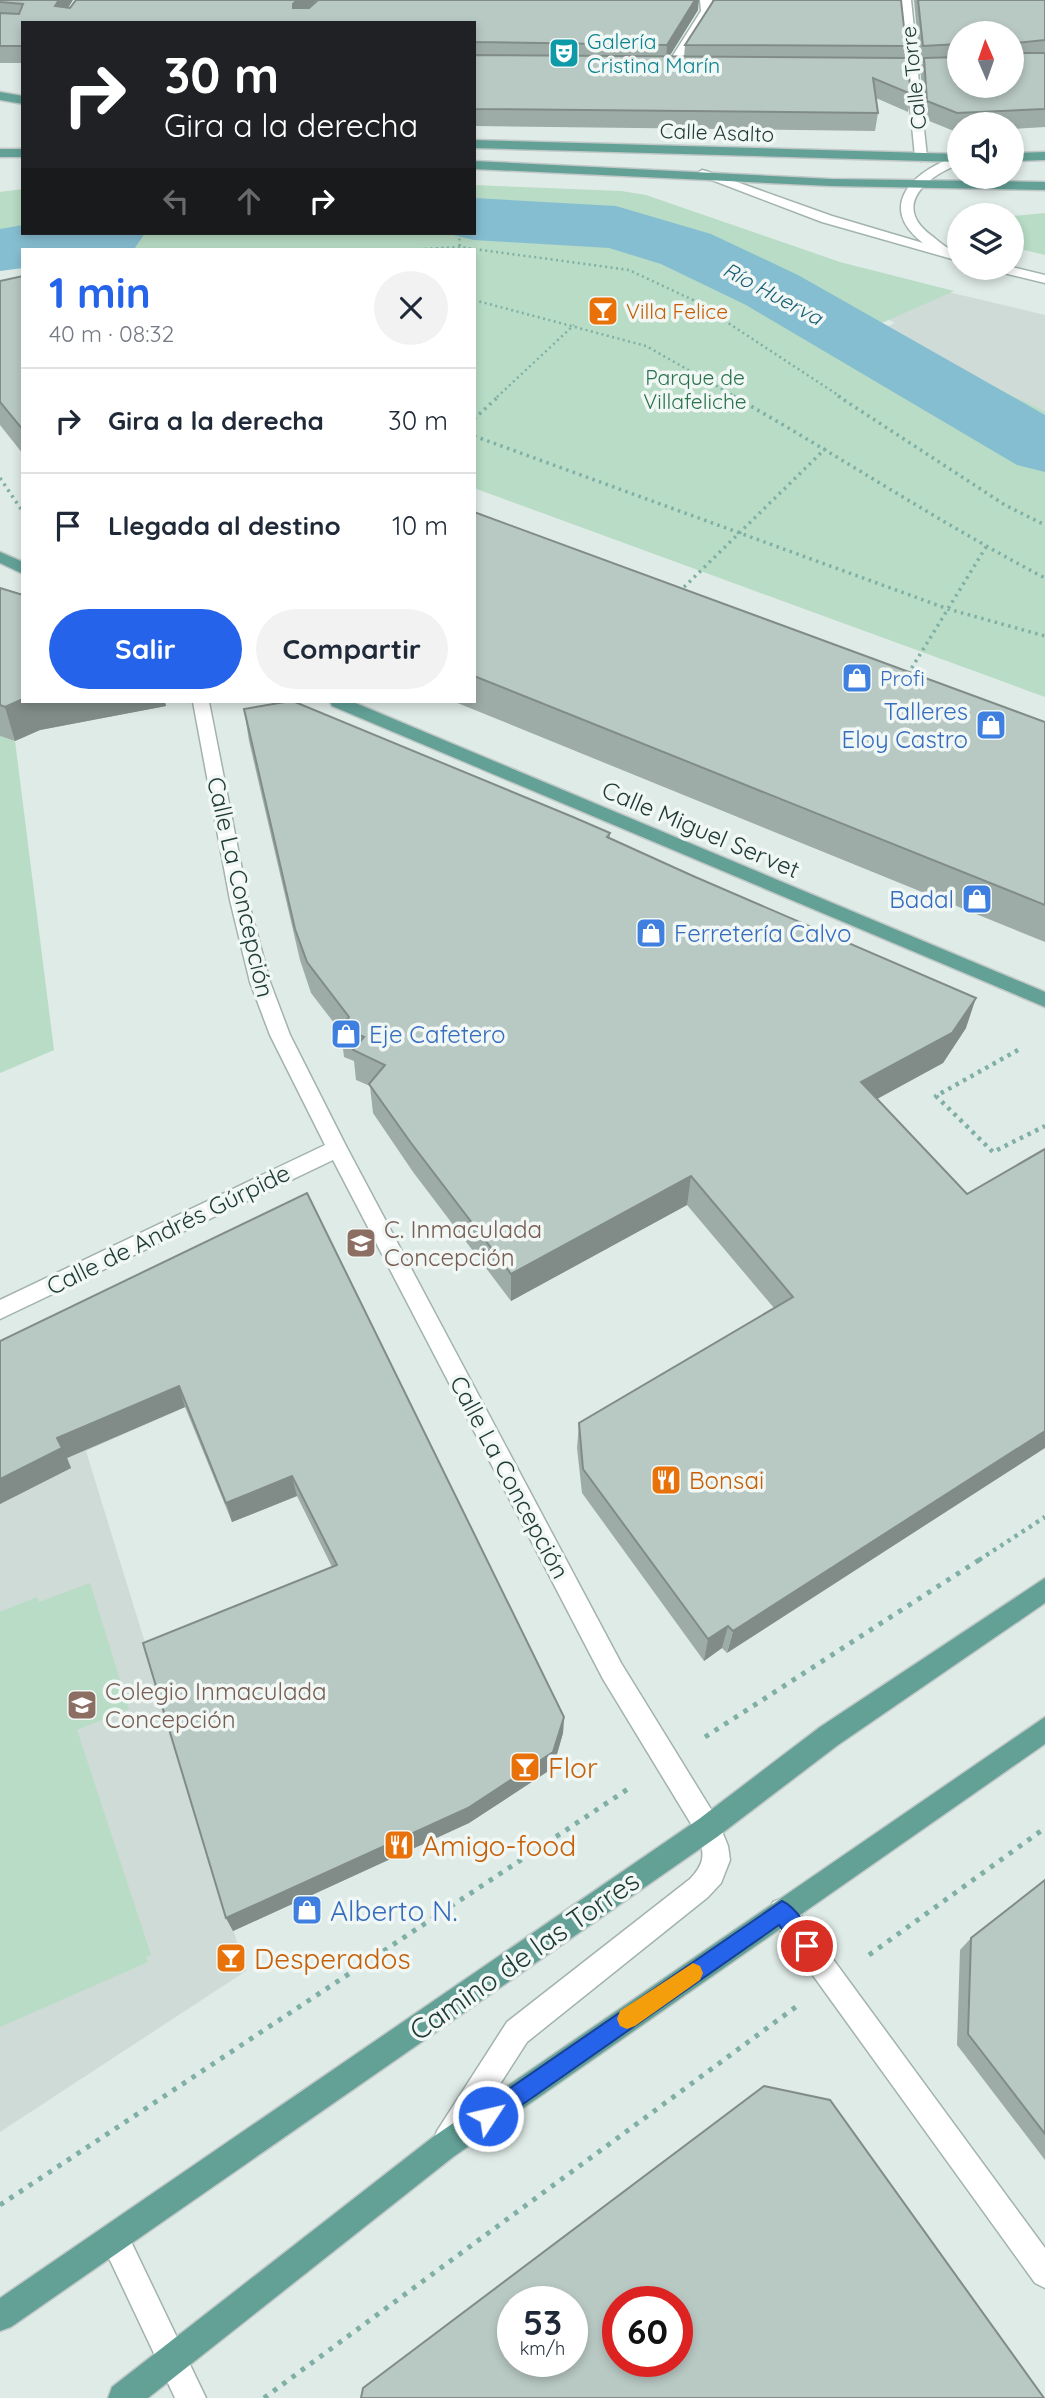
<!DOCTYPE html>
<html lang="es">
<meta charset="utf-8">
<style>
:root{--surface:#fff;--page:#f2f2f3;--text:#1f2937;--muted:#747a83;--line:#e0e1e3;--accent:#2563eb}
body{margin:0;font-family:Quicksand,sans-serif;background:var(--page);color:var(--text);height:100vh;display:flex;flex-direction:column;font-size:26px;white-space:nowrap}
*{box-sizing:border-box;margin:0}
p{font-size:23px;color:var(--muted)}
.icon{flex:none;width:38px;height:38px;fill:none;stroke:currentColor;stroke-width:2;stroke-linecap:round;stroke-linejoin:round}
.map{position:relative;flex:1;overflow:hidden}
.details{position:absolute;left:21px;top:248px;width:455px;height:455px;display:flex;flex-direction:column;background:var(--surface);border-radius:0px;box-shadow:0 4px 10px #0003}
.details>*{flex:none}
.hud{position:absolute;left:21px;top:21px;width:455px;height:214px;border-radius:0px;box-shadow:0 4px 10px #0003;background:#202124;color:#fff;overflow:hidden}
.needle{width:46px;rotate:358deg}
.buttons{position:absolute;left:947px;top:21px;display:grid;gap:14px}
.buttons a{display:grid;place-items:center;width:77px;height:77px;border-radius:50%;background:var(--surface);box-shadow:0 4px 10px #0003;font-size:35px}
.speed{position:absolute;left:497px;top:2286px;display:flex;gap:14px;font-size:35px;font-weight:700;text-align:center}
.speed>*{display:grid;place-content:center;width:91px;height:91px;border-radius:50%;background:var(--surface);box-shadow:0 4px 10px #0003;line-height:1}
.speed small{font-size:18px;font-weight:400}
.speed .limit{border:10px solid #d22;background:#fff;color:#111}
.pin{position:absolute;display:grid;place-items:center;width:60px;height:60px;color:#fff;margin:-30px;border:4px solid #fff;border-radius:50%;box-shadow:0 2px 7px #0007}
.me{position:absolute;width:77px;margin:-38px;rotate:55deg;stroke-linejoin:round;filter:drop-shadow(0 0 5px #0008)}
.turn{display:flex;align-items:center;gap:24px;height:147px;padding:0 28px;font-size:32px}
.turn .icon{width:91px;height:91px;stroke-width:2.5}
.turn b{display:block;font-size:49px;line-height:60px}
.lanes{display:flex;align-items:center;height:66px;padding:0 28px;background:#0003;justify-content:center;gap:35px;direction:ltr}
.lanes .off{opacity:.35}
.round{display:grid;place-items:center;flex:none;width:74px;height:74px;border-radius:37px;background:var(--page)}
.summary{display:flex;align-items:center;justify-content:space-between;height:119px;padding:0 28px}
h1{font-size:42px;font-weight:700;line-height:52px;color:var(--accent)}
.cta{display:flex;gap:14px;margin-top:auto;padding:14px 28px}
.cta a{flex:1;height:80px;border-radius:42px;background:var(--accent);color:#fff;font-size:28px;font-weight:700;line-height:80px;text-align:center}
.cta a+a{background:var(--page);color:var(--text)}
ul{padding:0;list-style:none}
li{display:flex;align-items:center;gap:21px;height:105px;padding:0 28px;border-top:2px solid var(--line)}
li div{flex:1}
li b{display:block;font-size:26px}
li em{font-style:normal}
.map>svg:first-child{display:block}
.built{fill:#cedbd6}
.green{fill:#b8dcc5}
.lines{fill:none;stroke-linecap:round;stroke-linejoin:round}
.river{fill:#86bed1;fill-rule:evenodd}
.minor-casing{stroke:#a2b3ae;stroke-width:3}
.major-casing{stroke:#c1c8c7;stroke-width:3}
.path-far3{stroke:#7fafa5;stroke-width:2.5;stroke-dasharray:2 3.5;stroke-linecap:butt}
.path-far2{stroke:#7fafa5;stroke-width:3.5;stroke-dasharray:2.5 4.5;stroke-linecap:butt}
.path-far1{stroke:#7fafa5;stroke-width:4.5;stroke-dasharray:3.5 5;stroke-linecap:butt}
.path{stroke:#7fafa5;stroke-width:5;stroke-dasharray:4.5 7;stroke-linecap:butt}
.minor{fill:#fff;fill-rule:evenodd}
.major{fill:#63a197;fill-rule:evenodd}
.wall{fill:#9eaca8;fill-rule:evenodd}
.shaded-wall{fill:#818c88}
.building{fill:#b8c8c3;stroke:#818c88;stroke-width:2;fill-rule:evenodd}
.route{fill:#2563eb;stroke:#184099;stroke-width:2}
.slow{fill:#f59e0b}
.labels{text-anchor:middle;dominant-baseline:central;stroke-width:7;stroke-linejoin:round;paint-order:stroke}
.far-culture-label{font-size:21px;fill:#0d838f;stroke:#f0f7f4;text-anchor:start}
.far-street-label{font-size:21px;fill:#203b36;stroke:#f0f7f4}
.far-water-label{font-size:21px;font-style:italic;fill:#1a5e77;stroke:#f0f7f4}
.far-food-label{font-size:21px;fill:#c56008;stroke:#f0f7f4;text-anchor:start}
.far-park-label{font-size:21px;fill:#2a724d;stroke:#f0f7f4}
.far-shop-label{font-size:21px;fill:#366cbe;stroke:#f0f7f4;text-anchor:start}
.shop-label{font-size:24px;fill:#366cbe;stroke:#f0f7f4;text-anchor:end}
.street-label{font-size:24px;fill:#203b36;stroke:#f0f7f4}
.education-label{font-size:24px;fill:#785e54;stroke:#f0f7f4;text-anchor:start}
.food-label{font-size:24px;fill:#c56008;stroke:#f0f7f4;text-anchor:start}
.near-food-label{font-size:28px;fill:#c56008;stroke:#f0f7f4;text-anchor:start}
.near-shop-label{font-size:28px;fill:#366cbe;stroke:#f0f7f4;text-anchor:start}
.near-street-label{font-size:28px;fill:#203b36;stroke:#f0f7f4}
</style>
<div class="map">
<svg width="1045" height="2398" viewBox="0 0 1045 2398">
<rect width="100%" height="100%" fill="#dfebe7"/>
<!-- built -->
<path class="built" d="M944,291L1045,315V411L874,333L885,325L889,326L895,323L882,316Z
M366,1328L86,1451L246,1971L0,2132V1368Z"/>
<!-- green -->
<path class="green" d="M474,185L621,191L646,195L840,262L954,291L868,329L1045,411V697L474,488V250H23V265L0,266V192L23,189V233H474Z
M1045,213V255L1012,247V216Z
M0,736L15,741L54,1050L0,1073Z
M90,1583L129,1709L77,1730L151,1955L146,1957L148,1962L0,2027V1612L37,1597L39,1602Z"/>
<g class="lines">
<!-- river -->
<path class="river" d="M474,198L616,206L711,234L798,275L1045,415V472L1017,465L746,305L661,264L609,248L474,240L449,234L474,233Z
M23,225V233H145L135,248L125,250H23V268L0,271V229Z"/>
<!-- minor casing -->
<g class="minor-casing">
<path id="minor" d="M700,0H712L713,11L675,71H667L665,68L701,11Z
M899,0H911L918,66L959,64V72L918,73L927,157L921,161L915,157L907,74L882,75L876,71L882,67H906Z
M959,156V164C926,177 891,206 932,236C942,244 947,249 959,253V261L822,222L696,174L702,170L706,171L832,216L923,243C874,206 916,168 959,156Z
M1012,267L1045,275V283L995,271L993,268Z
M193,702H209L248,900L270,982L290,1035L346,1146L621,1663L717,1819L728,1846L730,1860L721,1883L708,1897L527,2042L457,2151L447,2155L437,2151L433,2141L437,2131L507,2022L690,1879C704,1864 705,1856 699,1837L603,1679L333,1160L0,1319V1300L325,1145L270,1035L250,982L230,900Z
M782,1898L791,1902L1045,2248V2288L1035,2283L773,1920L769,1911L773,1902Z
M115,2224L125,2229L206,2398H175L100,2239L105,2229Z"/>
</g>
<!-- major casing -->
<g class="major-casing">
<path id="major" d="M0,92L23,96V104L0,100Z
M474,140L959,154V162L474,148Z
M0,149H23V157H0Z
M1045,152V160L1012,161V153Z
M474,161L831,179L1045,182V190L831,186L474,169Z
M0,552L23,562V574L0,563Z
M330,702H353L1045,992V1007L332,706Z
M1045,1578V1603L838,1745L717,1837L11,2327L0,2331V2298L699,1819L820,1727Z
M1045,1717V1744L453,2157L148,2398H108L112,2387L433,2137Z"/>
</g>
<!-- path-far3 -->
<path class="path-far3" d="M459,233L460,250
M403,250L460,247L629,270L693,300L841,397
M474,300L646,346L736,397
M497,397L574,325"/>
<!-- path-far2 -->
<path class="path-far2" d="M733,396C838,455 938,522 1045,578
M838,396L1005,505L1045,525
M474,419L499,396
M474,436L948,609L1045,636
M0,478L23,512
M679,592L826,448
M908,674L986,547"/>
<!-- path-far1 -->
<path class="path-far1" d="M1018,1050L936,1096L993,1152L1045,1126
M979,1560L1045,1517"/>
<!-- path -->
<path class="path" d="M705,1737L982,1558
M869,1955L1045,1828
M0,2205L631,1787
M264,2398L797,2006"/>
<!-- minor -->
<use href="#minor" class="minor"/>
<!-- major -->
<use href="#major" class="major"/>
</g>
<!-- wall -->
<path class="wall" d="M0,0L68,8L698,10L669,56L684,57L685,45L713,0H901L906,46L904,58L911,94L908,112L876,98L878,113L875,131L474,126V23H23V63H0Z
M914,0H1045V127L1012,129V124H959V131H954L924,119L921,76L923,63H920ZM959,33L1012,86H959Z
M23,276V454L0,425V281Z
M474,512L1045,722V942L455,702H474Z
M0,588L23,702H165L166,706L40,730L15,741L0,736Z
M244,709L610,833V838L966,1028L943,1063L877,1099L727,1653L722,1648L704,1661L582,1493L577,1448L579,1423L774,1308L687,1205L511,1301L413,1172L373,1113L370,1086L356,1080L354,1061L344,1057L341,1032L311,993L300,960L249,741Z
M307,1193L564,1717L563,1733L553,1768L469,1823L233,1931L226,1918L332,1567L297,1496L232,1522L185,1407L67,1458L71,1468L0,1504V1341Z
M1045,1880V2160L957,2045L960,1950L971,1938Z"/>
<!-- shaded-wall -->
<path class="shaded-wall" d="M59,0H73L59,23L55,6Z
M297,0H317L294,21L293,4Z
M695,0H699L698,10L666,62L667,45Z
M23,699V702H165L166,706L40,730L15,741L5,707Z
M976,998L966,1028L943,1063L853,1112L861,1082Z
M691,1176L687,1205L511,1301V1274Z
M179,1386L185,1407L67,1458L71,1468L0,1504V1479L57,1438Z
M1045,1431V1448L727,1653L733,1631Z
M292,1476L297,1496L232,1522L226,1503Z
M728,1626L722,1648L704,1661L708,1639Z
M564,1717L563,1733L553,1768L469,1823L233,1931L226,1918Z"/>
<!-- building -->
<path class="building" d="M0,0H59L55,6L70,8L76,0H297L293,4V8H309L318,0H695L667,45L474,42V23H23V46H0V13L19,14L23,4L0,2Z
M714,0H901L906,46L685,45Z
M918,0H1045V40L1015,43L1014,53H1045V109L957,113L927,101L924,58L959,57V86H1012V33H959V44L923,46Z
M474,55L907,58L911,94L873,78L878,113L474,109Z
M23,276V430L0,402V281Z
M474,512L1045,722V905L474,676Z
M0,588L23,595V699L5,707L0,705Z
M285,702H295L573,817L610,833L607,837L693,876L976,998L952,1033L861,1082L967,1194L1045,1149V1431L733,1631L728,1626L708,1639L583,1469L579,1423L793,1297L691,1176L511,1274L411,1143L369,1084L385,1065L353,1050L364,1037L341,1027L349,1017L307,962L295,929L244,709Z
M307,1193L564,1717L553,1752L468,1808L226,1918L143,1643L337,1565L292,1476L226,1503L179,1386L57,1438L62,1448L0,1479V1341Z
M1045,1880V2134L968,2034L971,1938Z
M764,2086L830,2100L1044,2398H361L363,2388ZM513,2301H572V2361H513ZM618,2301H677V2361H618Z"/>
<!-- route -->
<path class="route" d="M782,1901C796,1907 811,1931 817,1946L814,1953L807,1956L799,1953L779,1925L496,2123L488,2126L481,2123L477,2116L481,2108Z"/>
<!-- slow -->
<path class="slow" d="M693,1963L700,1966L703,1973L700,1980L635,2026L627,2029L620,2026L617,2019L620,2011Z"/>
<!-- icons -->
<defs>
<g id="theatre-square" transform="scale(1.575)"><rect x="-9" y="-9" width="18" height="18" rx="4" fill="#0f9aa8" stroke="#f0f7f4"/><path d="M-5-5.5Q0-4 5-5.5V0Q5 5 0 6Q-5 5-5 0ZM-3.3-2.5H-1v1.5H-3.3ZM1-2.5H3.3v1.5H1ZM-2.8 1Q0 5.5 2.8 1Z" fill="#fff"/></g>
<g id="bar-square" transform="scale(1.575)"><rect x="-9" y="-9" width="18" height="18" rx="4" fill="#e8710a" stroke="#f0f7f4"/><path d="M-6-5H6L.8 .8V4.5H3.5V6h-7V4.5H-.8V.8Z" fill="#fff"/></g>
<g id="shop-square" transform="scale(1.575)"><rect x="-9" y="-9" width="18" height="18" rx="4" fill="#3f7fe0" stroke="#f0f7f4"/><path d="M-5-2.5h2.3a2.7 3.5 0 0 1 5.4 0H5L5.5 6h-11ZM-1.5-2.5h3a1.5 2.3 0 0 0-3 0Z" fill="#fff"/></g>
<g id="university-square" transform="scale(1.575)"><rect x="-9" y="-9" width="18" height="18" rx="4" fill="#8d6e63" stroke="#f0f7f4"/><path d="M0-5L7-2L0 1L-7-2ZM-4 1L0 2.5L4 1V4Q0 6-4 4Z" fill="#fff"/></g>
<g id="restaurant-square" transform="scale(1.575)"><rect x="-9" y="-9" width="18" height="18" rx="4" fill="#e8710a" stroke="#f0f7f4"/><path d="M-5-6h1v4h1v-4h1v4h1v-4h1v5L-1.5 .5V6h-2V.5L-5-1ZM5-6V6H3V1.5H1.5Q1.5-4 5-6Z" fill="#fff"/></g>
<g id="school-square" transform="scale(1.575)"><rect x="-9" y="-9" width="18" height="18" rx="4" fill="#8d6e63" stroke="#f0f7f4"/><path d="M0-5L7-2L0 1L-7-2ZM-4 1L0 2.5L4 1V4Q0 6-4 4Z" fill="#fff"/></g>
</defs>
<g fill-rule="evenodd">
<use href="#theatre-square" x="564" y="53"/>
<use href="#bar-square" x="603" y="311"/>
<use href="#shop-square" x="857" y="678"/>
<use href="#shop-square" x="991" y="725"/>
<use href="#shop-square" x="977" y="899"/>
<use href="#shop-square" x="651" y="933"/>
<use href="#shop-square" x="346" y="1034"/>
<use href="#university-square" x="361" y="1243"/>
<use href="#restaurant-square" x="666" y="1480"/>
<use href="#school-square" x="82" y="1705"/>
<use href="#bar-square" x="525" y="1767"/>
<use href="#restaurant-square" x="399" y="1845"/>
<use href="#shop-square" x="307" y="1910"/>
<use href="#bar-square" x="231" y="1958"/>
</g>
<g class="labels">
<!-- far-culture labels -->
<g class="far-culture-label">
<text x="587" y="41">Galería<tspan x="587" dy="24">Cristina Marín</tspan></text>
</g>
<!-- far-street labels -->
<g class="far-street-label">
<text transform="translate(913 78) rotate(-96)">Calle Torre</text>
<text transform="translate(717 132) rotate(2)">Calle Asalto</text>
</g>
<!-- far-water labels -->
<g class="far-water-label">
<text transform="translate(773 293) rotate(28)">Río Huerva</text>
</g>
<!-- far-food labels -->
<g class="far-food-label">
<text x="626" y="311">Villa Felice</text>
</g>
<!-- far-park labels -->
<g class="far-park-label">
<text x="695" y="377">Parque de<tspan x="695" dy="24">Villafeliche</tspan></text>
</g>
<!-- far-shop labels -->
<g class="far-shop-label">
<text x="880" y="678">Profi</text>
</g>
<!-- shop labels -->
<g class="shop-label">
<text x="968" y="711">Talleres<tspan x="968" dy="28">Eloy Castro</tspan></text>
<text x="954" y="899">Badal</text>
<text x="674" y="933" text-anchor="start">Ferretería Calvo</text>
<text x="369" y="1034" text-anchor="start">Eje Cafetero</text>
</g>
<!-- street labels -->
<g class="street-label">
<text transform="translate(701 829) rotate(23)">Calle Miguel Servet</text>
<text transform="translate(241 887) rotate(77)">Calle La Concepción</text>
<text transform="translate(168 1229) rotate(-26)">Calle de Andrés Gúrpide</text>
<text transform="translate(510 1477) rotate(62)">Calle La Concepción</text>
</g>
<!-- education labels -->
<g class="education-label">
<text x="384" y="1229">C. Inmaculada<tspan x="384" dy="28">Concepción</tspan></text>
<text x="105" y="1691">Colegio Inmaculada<tspan x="105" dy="28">Concepción</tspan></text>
</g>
<!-- food labels -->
<g class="food-label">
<text x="689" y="1480">Bonsai</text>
</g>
<!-- near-food labels -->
<g class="near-food-label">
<text x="548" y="1767">Flor</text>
<text x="422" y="1845">Amigo-food</text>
<text x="254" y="1958">Desperados</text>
</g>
<!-- near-shop labels -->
<g class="near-shop-label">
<text x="330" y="1910">Alberto N.</text>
</g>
<!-- near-street labels -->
<g class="near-street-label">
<text transform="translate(524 1955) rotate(-35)">Camino de las Torres</text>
</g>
</g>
</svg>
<div class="buttons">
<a><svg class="needle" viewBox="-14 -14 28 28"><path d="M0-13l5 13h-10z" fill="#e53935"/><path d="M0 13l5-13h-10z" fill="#747a83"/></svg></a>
<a><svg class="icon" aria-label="sound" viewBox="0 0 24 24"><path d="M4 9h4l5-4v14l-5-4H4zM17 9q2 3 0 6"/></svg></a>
<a><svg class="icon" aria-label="layers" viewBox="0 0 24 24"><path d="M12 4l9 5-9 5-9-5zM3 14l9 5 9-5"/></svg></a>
</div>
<div class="speed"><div>53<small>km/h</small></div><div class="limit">60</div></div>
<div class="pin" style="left:807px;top:1946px;background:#d93025"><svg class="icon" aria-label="arrive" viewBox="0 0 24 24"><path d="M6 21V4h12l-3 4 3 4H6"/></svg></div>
<svg class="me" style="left:488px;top:2116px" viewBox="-20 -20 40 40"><circle r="17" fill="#2563eb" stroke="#fff" stroke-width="3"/><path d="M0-11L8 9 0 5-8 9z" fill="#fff"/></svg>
<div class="hud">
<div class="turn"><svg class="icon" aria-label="right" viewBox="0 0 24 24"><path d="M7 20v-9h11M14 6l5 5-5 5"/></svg><div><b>30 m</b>Gira a la derecha</div></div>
<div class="lanes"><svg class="icon off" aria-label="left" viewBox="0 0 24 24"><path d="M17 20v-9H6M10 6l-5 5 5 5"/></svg><svg class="icon off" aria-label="ahead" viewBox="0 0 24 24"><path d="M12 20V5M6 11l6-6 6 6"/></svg><svg class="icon" aria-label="right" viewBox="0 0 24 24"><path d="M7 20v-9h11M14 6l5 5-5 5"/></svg></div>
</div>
<section class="details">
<div class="summary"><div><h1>1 min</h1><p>40 m · 08:32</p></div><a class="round"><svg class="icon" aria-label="close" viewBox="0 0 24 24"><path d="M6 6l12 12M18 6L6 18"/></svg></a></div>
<ul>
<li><svg class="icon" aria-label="right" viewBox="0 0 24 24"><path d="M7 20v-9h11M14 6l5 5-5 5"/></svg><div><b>Gira a la derecha</b></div><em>30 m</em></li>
<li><svg class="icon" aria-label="arrive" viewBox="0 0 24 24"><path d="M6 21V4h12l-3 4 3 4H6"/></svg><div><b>Llegada al destino</b></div><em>10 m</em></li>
</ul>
<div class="cta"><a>Salir</a><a>Compartir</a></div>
</section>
</div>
